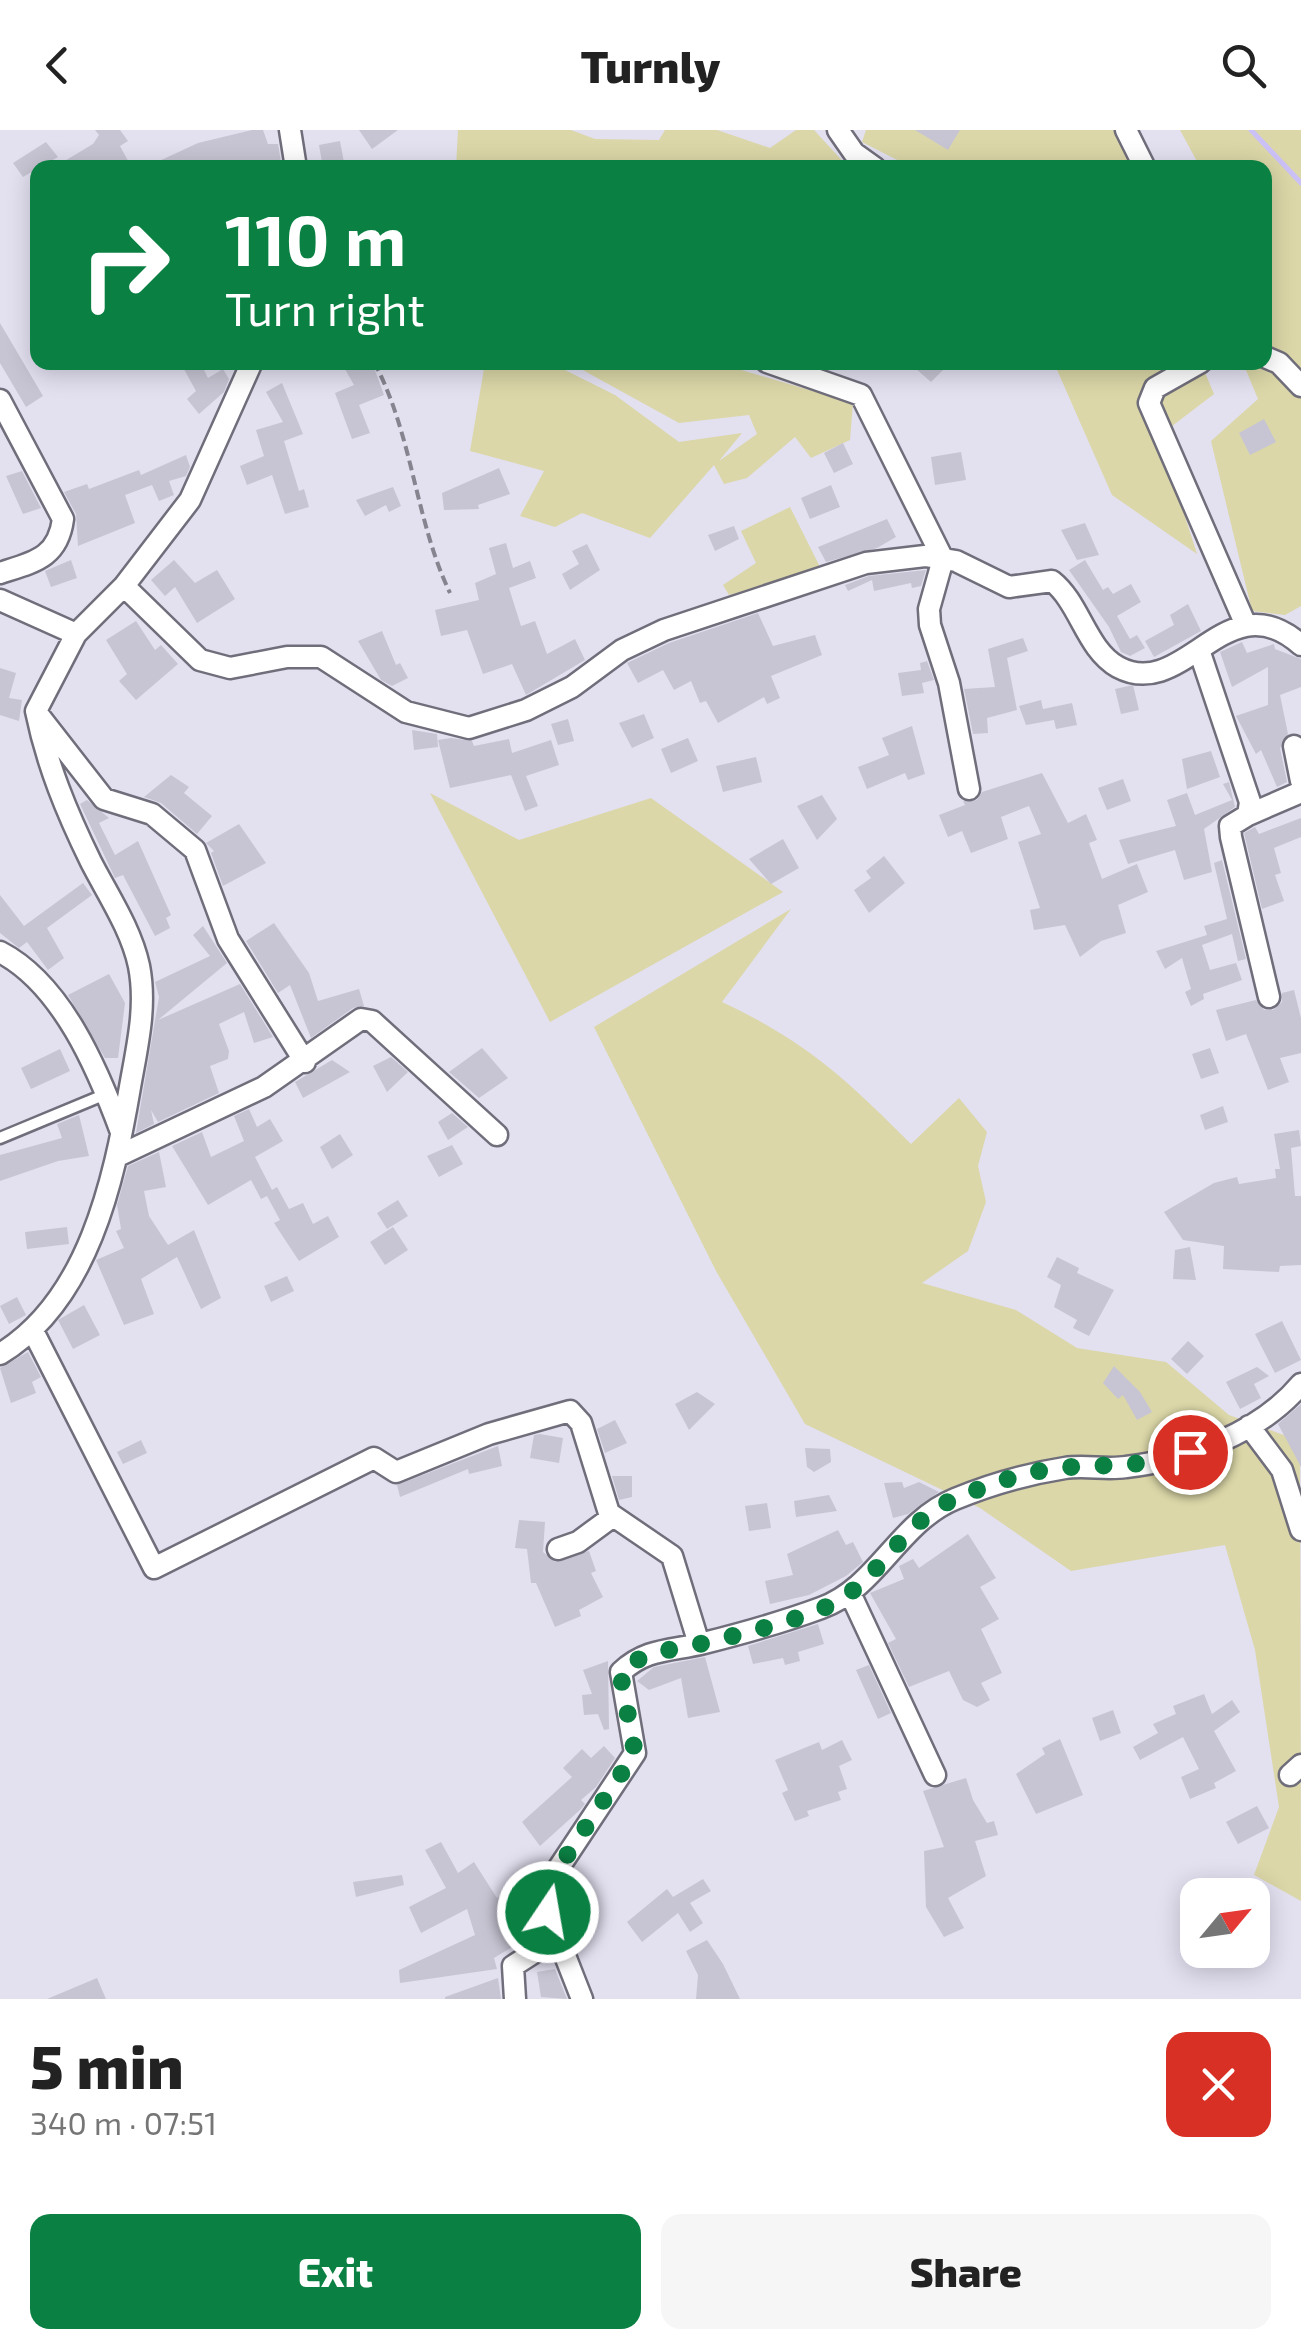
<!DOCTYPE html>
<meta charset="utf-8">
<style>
:root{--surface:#fff;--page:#f6f6f6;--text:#222;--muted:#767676;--accent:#0b8043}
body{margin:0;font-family:"Exo 2",sans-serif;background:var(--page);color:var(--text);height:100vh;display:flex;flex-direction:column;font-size:38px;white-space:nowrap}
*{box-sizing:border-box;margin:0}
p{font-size:32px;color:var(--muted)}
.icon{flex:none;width:55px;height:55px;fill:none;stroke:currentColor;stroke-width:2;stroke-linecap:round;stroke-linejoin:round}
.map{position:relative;height:1869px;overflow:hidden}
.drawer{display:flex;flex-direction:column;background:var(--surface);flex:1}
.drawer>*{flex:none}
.guide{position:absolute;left:30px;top:30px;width:1242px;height:210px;border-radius:20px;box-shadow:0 5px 25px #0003;background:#0b8043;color:#fff;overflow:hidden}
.needle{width:65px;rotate:61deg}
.buttons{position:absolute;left:1180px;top:1748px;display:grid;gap:20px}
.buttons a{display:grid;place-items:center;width:90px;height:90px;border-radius:20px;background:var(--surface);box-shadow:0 5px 25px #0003;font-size:50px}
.pin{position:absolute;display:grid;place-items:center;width:85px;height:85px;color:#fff;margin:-42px;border:5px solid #fff;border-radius:50%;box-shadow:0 2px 10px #0007}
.me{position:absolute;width:110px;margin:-55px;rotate:12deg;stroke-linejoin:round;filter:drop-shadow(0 0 8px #0008)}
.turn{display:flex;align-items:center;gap:35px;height:210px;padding:0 30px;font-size:45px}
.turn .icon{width:130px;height:130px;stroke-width:2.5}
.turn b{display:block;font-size:70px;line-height:85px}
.round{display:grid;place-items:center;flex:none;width:105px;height:105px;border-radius:20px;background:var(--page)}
.headline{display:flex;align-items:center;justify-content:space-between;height:170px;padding:0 30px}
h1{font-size:60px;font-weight:800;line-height:75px}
.button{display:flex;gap:20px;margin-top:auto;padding:20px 30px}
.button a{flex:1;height:115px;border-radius:20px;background:var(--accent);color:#fff;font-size:40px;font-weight:800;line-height:115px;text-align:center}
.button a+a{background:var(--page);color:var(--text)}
header{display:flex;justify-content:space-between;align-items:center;height:130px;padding:0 30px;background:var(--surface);font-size:45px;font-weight:800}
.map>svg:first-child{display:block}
.green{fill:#dbd7a8}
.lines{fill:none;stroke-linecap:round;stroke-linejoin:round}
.stream{stroke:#cbc1f7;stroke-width:5}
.building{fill:#c7c5d3}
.lane-casing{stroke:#706e7b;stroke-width:15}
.street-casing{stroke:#706e7b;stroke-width:25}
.path{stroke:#86848f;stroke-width:4;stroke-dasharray:10 5;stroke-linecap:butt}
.lane{stroke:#fff;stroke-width:10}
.street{stroke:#fff;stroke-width:20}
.route{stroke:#0b8043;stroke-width:18;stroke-dasharray:0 32.4}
</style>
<header><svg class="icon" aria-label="back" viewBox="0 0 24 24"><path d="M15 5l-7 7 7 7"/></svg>Turnly<svg class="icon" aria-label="search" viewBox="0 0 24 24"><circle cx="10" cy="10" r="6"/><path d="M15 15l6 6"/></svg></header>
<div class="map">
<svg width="1301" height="1869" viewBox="0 0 1301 1869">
<rect width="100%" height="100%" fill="#e3e0f0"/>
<!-- green -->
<path class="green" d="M458,0H571L595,9L659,10L665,0H717L770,18L796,0H814L848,37H456Z
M866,0H1134L1152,37H911L862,12Z
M1180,0H1301V476L1285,485L1252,481L1211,311L1258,269L1243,233L1265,232V38L1200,37Z
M485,233H551L615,265L679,312L742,303L719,331L757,304L749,285L679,293L570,233H718L853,273L850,310L811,328L795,307L747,348L724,354L714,335L650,408L582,383L555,397L520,386L544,341L470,321Z
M1054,233H1201L1214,264L1159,306L1197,424L1112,365Z
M790,377L822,441L729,465L723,455L756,433L741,401Z
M430,663L519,710L651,668L783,762L550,892Z
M791,779L722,872C807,912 845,948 911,1014L959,968L987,1002L978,1036L986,1072L968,1121L922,1153L1016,1180L1077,1218L1166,1232L1229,1285L1300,1311L1301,1771L1254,1745L1279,1677L1255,1520L1225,1415L1071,1441L980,1378L805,1294L716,1141L594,897Z"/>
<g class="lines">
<!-- stream -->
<path class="stream" d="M1251,0L1301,53"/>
</g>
<!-- building -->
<path class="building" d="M95,0H120L128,11L120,16L132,38H53L93,14L99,5Z
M252,0H263L268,14H278L282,38H144L198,13Z
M359,0H398L372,19Z
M915,0H960L948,20Z
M340,11L345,38H323L319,15Z
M46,12L58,27L23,47L13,33Z
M0,193L43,266L26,277L0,233Z
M180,232H200L208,248L223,239L229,249L224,262L199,284L187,269L196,261Z
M341,232H372L384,265L359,275L370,303L352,309L335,263L354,255Z
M908,232H951L931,252Z
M282,253L303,304L284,311L299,361L304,359L309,377L285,384L272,345L247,355L240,336L264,326L256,300L283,292L266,262Z
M1264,289L1276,312L1250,325L1239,303Z
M843,313L853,334L834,343L824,323Z
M961,322L966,350L935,355L931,327Z
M186,325L190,337L186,346L169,351L174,365L159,371L152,355L125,365L135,393L78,416L76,384L64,362L87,354L89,359L139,340L141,345Z
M499,338L510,364L478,375L479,379L444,380L442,363Z
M22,341L41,378L23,384L6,346Z
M831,355L840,377L810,389L801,368Z
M393,357L401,376L389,382L386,375L365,386L356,370Z
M887,389L896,407L877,418L826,432L818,417Z
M1085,393L1099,425L1077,430L1061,400Z
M734,396L739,409L715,421L708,405Z
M506,413L513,438L530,431L536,448L509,458L521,496L535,491L547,524L575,509L585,530L526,565L512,534L483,544L467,500L441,506L435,480L479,470L475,453L496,444L489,418Z
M587,414L600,440L570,460L562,444L579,434L572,421Z
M71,430L77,448L51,457L45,441Z
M174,430L195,453L217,440L235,469L197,493L175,457L165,466L151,450Z
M1085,430L1103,460L1108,457L1113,464L1131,454L1141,472L1117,486L1130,509L1137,505L1145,518L1130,526L1121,522L1109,497L1069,440Z
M926,440L921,456L912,458L911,453L874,461L872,450L848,461L845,455L869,446Z
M1188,474L1201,501L1154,527L1145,511L1174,495L1170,485Z
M758,483L773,516L815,505L822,525L771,546L780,568L767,574L764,567L718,593L706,571L700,573L691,551L674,560L663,540L638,553L627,533L669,513Z
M136,491L155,520L161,515L178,534L136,570L119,551L127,544L106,510Z
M382,501L396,535L400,533L408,548L392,556L381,550L358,511Z
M1023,508L1028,521L1007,528L1017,580L987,588L988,603L973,604L964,559L995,557L988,519Z
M1242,512L1247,523L1274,514L1275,519L1301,529V557L1280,565L1288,604L1280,618L1287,652L1277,657L1261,620L1256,624L1236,586L1268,575V537L1232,557L1220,522Z
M927,531L934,550L922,553L924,563L902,566L898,543L921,540L920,533Z
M0,538L16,543L9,568L22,570L19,591L0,585Z
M1133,555L1139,580L1121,584L1115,559Z
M1041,570L1043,579L1072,573L1077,595L1056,599L1054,590L1026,595L1019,576Z
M644,584L654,608L632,618L619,593Z
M568,589L574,611L558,615L551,594Z
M912,596L925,644L908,650L905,643L867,659L858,637L889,625L882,608Z
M412,600L437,604L438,617L414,620Z
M451,608L472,611L474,616L509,609L512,623L551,610L559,635L526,646L538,676L525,681L511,645L450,658L438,610Z
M688,608L698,631L671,643L661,619Z
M1211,621L1220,647L1187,659L1182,629Z
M756,627L762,652L723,662L716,636Z
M1042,643L1068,693L1086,684L1097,710L1089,713L1102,749L1137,734L1148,762L1118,775L1126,803L1101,811L1080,827L1065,795L1034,800L1030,780L1040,778L1018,712L1041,704L1029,676L1001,687L1008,709L971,723L962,701L948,707L939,685L965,675L963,671L977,670L982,662Z
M171,645L189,657L184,663L212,686L197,704L161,673L144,667Z
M1123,649L1131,671L1107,680L1098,658Z
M1229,652L1235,677L1204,699L1212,742L1184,750L1175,720L1128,734L1119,710L1176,696L1167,670L1187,663L1195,685L1232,670L1223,654Z
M822,665L837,689L817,710L797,676Z
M87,670L109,688L99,693L115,725L138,711L171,785L166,788L170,798L155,806L123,745L115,748L80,674Z
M1301,688V707L1274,718L1281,743L1275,745L1284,771L1262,779L1244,703L1255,697L1259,704Z
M239,694L266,733L223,756L211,723L214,721L206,713Z
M783,709L799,738L771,754L749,729Z
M884,726L905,753L869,783L854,760L871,748L866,741Z
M1222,730L1246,829L1238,831L1232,804L1202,815L1210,840L1236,833L1242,850L1203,864L1204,869L1191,876L1185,862L1191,859L1182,828L1165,839L1156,821L1207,805L1204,796L1227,789L1214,733Z
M83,753L92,765L47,798L64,828L48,840L27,812L19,818L0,803V765L24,796Z
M274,793L309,843L318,871L359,859L364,876L353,878L311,908L290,855L278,863L246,811Z
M203,796L227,833L158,890L240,854L273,907L254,913L244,882L219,894L229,921L228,929L210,936L219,963L158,992L151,980L154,994L136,1003L159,867L155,852L210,826L193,805Z
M109,844L125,873L118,928H105L68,865Z
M1294,860L1301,888V923L1280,928L1289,952L1268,960L1246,904L1226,911L1216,880L1256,870L1264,880H1273L1282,872V863Z
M482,918L508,948L479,968L449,942Z
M1210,918L1219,943L1201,949L1192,924Z
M60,919L70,941L31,959L21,938Z
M391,927L408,942L387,962L373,936Z
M332,930L350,942L303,968L295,952Z
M1223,976L1228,992L1205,1000L1200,985Z
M249,979L257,997L270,989L283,1011L255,1027L272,1060L277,1057L289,1079L303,1073L313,1094L328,1086L339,1107L299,1131L274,1093L280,1090L267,1066L261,1069L251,1050L208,1075L172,1016L202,1002L211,1027L244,1011L234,986Z
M452,983L468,997L448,1010L438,992Z
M79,985L89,1026L58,1031L0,1051V1025L62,1008L57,994Z
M1299,1000L1301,1016L1291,1018L1295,1066H1301V1135L1280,1136L1279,1142L1223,1139L1224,1116L1183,1110L1164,1082L1214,1053L1237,1047L1239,1054L1276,1048L1275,1039H1280L1274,1004Z
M340,1004L353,1025L332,1039L320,1017Z
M452,1015L463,1034L439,1047L427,1026Z
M159,1022L166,1057L144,1061L149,1086L168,1115L194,1100L221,1168L201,1179L177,1127L141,1149L154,1184L124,1195L96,1130L124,1118L116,1101L121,1099L117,1075L128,1036Z
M398,1070L408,1086L387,1099L377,1083Z
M67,1097L69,1114L27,1119L25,1102Z
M393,1097L408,1120L385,1135L370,1112Z
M1190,1117L1196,1150L1173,1149L1175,1120Z
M1057,1127L1079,1138L1077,1143L1114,1160L1089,1206L1073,1198L1077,1190L1054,1177L1061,1155L1047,1147Z
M287,1146L294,1161L271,1172L264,1156Z
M17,1167L26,1185L9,1194L0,1176Z
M84,1175L100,1205L73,1219L58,1190Z
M1282,1191L1301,1230L1275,1243L1255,1204Z
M1188,1211L1204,1226L1187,1244L1171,1229Z
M28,1222L41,1247L32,1252L36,1263L11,1273L0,1238Z
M1114,1236L1140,1262L1152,1282L1137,1290L1123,1265L1118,1269L1103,1253Z
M1257,1237L1269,1246L1254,1254L1261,1268L1240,1279L1226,1252Z
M697,1262L715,1274L689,1300L675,1274Z
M1301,1274V1337L1278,1294Z
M615,1290L627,1313L605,1323L597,1299Z
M540,1304L563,1308L559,1333L530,1328L534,1305Z
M141,1310L147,1323L123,1334L117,1322Z
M498,1316L502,1336L469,1344L468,1339L400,1367L397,1355Z
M805,1318L830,1319L831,1332L814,1342L807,1337Z
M612,1346H632V1367L619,1370Z
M902,1352L904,1358L919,1352L939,1362L908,1384L893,1388L884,1353Z
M829,1365L837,1381L796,1387L794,1371Z
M767,1373L771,1398L749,1401L745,1376Z
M519,1390L545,1392L543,1422L555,1432L589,1421L596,1441L591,1443L603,1467L579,1480L581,1486L555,1497L536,1453H531L527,1419L515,1418Z
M838,1400L846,1415L853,1412L863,1432L846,1446L809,1465L770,1474L765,1451L793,1445L787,1424Z
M968,1404L996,1448L980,1457L999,1489L981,1499L1002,1543L981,1553L990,1570L977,1577L963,1570L949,1541L909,1557L888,1513L896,1509L870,1463L904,1449L899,1436L913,1429L919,1438Z
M818,1494L824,1514L798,1522L800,1531L785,1535L783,1528L753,1534L748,1516Z
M705,1527L720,1582L688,1588L681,1548L649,1560L637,1551L654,1537Z
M608,1531L609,1599L604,1600L598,1584L584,1585L582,1565L592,1564L583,1540Z
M869,1535L891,1583L878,1589L856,1540Z
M1204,1564L1212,1584L1232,1570L1240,1582L1214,1601L1236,1641L1214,1653L1216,1658L1190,1669L1181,1647L1199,1639L1183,1607L1140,1630L1133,1617L1158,1603L1153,1594L1176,1584L1173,1576Z
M1113,1580L1121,1603L1100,1611L1092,1588Z
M1060,1609L1083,1665L1036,1684L1016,1644L1045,1624L1042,1618Z
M842,1610L852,1630L839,1636L847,1659L838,1662L841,1670L807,1681L809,1686L795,1691L782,1663L788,1660L775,1630L819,1612L822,1620Z
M604,1616L615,1628L596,1657L581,1670L585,1674L581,1679L540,1716L522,1692L572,1647L563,1638L582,1619L591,1628Z
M966,1648L973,1670L987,1693L994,1691L998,1705L975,1711L986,1746L948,1768L964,1798L944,1807L926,1777L924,1721L944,1717L923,1661Z
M1257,1676L1269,1698L1238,1714L1226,1692Z
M441,1712L458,1743L474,1732L497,1768L524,1752L537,1802L494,1828L497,1839L400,1853L399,1840L475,1805L467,1779L421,1803L409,1777L446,1758L425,1720Z
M402,1745L404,1755L356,1767L353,1752Z
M703,1749L711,1761L690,1773L703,1793L690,1802L678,1783L642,1812L627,1792L667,1759L673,1767Z
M707,1810L723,1834L740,1869H696L698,1845L686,1821Z
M555,1839L567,1869L541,1867L537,1842Z
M97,1848L106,1869H47Z
M498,1848L501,1869H445V1867Z"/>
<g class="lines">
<!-- lane casing -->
<g class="lane-casing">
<path id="lane" d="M0,1008L106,964"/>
</g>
<!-- street casing -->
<g class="street-casing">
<path id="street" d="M290,0L296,38
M838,0L854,23L875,38
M1126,0L1145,38
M1265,227L1279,233L1301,256
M767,232L861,265L943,429L929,479L930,495L949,553L969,659
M1201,232L1155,258L1149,273L1245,493
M0,270L63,389C58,428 34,432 0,443
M124,456L200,530L230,538L287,527H321L406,582L469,598L526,580L572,557L622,520L664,500L866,433L925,426L956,431L1009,457L1052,451C1080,473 1086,519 1118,537C1185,573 1226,448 1301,515
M0,470L76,504
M1199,520L1250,672L1248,685L1230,696L1231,707L1269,867
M40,587L104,669L152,684L195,720L228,809L305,932
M1294,616L1301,651
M1248,685L1301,662
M0,822C62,854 98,940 121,1002
M118,1026L264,957L361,889L372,891L497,1005
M33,1201L154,1438L374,1328L396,1342L489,1304L570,1281L581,1293L609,1383L672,1426L699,1514
M0,1224C88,1171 114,1051 130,957C137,917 147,877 139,836C131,799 108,765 91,732C67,683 47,635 36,581L76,504L124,456L190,370L252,232
M1249,1296L1282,1340L1301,1400
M558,1419L578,1412L612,1387
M850,1463L935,1645
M1290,1645L1301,1635
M552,1811L562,1818L582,1869
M515,1869L513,1836L552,1811L544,1760L635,1623L621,1542C646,1518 672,1521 704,1513C744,1503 783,1492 821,1478C877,1458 899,1392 955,1369C991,1354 1027,1344 1065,1338C1085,1335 1106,1340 1126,1337C1187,1330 1260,1303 1301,1254"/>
</g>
<!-- path -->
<path class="path" d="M374,232C413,305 415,390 450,463"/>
<!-- lane -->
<use href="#lane" class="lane"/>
<!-- street -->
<use href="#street" class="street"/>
</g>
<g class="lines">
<!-- route -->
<path class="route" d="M548,1782L544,1760L635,1623L620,1542C646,1519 672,1521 704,1513C745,1503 789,1493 828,1476C879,1453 900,1393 954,1369C990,1354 1031,1339 1070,1337C1112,1334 1149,1337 1190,1322"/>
</g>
</svg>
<div class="buttons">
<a><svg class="needle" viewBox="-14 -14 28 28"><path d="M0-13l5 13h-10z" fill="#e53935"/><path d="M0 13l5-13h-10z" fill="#767676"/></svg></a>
</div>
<div class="pin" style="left:1190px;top:1322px;background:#d93025"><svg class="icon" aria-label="arrive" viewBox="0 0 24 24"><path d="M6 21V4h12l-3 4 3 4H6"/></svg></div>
<svg class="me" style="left:548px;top:1782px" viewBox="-20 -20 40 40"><circle r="17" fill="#0b8043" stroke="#fff" stroke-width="3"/><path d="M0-11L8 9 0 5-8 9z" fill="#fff"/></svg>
<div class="guide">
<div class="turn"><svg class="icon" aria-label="right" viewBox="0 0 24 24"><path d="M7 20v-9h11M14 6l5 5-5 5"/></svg><div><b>110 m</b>Turn right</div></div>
</div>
</div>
<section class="drawer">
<div class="headline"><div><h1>5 min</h1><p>340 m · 07:51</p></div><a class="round" style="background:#d93025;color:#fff"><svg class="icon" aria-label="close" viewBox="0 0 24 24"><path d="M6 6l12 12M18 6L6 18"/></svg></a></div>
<div class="button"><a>Exit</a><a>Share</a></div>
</section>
